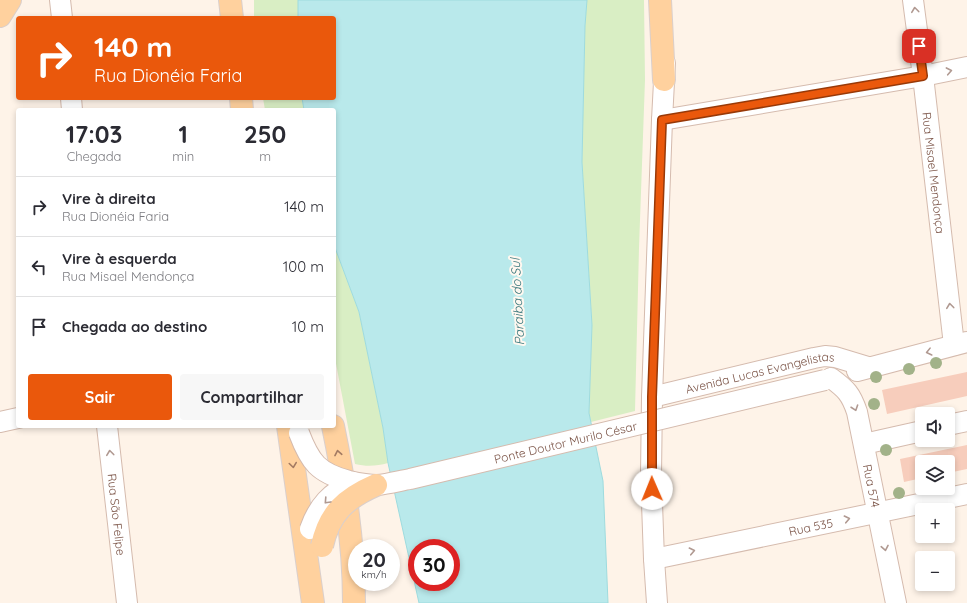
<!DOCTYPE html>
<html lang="pt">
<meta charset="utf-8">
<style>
:root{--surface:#fff;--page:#f7f7f7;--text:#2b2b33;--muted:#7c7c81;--line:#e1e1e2;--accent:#ea580c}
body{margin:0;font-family:Quicksand,sans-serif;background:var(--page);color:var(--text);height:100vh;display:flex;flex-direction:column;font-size:15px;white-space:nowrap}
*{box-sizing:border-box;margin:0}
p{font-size:13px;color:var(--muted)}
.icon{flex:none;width:22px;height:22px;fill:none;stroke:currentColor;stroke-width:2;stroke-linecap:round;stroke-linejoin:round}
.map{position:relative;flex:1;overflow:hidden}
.sheet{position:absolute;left:16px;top:108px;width:320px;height:320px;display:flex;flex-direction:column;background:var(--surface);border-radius:4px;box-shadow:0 2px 6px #0003}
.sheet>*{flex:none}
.top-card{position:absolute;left:16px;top:16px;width:320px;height:84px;border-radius:4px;box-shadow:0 2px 6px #0003;background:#ea580c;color:#fff;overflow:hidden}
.controls{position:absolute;left:915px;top:407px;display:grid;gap:8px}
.controls a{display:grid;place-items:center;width:40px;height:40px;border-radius:4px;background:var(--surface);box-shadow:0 2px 6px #0003;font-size:20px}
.speed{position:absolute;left:348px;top:539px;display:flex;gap:8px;font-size:20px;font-weight:700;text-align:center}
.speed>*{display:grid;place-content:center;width:52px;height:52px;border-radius:50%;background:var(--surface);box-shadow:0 2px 6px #0003;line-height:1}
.speed small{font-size:10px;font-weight:400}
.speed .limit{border:6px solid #d22;background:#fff;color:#111}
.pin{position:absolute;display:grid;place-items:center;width:34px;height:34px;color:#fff;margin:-17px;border-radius:8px;box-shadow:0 2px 6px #0006}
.me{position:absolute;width:44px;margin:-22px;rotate:359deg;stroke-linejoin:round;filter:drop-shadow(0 0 3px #0008)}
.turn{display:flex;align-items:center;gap:14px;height:84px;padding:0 12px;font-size:18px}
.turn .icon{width:52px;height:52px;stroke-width:2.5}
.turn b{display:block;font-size:28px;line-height:34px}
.eta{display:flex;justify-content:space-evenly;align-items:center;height:68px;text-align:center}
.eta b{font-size:24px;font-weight:700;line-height:28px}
.cta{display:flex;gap:8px;margin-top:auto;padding:8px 12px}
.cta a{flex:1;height:46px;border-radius:4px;background:var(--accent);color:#fff;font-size:16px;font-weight:700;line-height:46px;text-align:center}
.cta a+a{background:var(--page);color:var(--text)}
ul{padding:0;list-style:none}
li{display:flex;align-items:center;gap:12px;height:60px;padding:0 12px;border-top:1px solid var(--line)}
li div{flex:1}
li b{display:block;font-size:15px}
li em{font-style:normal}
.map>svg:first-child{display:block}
.green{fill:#d9eec4}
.water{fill:#b9e9eb;stroke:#9edbde;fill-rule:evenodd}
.building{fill:#f7cdbc}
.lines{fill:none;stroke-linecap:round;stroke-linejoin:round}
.minor-casing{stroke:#d5bbae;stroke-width:22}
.major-casing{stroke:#dacfcc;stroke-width:24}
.minor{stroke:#fff;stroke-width:20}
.major{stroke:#ffd19e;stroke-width:22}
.minor-bridge-casing{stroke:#d5bbae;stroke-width:22;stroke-linecap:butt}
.major-bridge-casing{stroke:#dacfcc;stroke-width:24;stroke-linecap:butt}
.minor-bridge{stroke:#fff;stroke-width:20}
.major-bridge{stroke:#ffd19e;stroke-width:22}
.tree{fill:#a2b289}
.oneway{stroke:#b09991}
.oneway2{stroke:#a37a62}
.route-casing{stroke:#983908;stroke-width:10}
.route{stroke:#ea580c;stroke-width:7}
.labels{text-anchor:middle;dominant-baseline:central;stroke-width:4;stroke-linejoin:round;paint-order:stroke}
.street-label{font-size:12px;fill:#7c5548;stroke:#fff8f0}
.water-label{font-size:13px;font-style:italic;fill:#37767b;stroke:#fff8f0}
</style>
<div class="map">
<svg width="967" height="603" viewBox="0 0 967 603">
<rect width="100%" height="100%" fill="#fef3e8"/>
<!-- green -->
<path class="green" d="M254,0H298V18H254Z
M587,0H644L645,80L639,248L635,411L591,422L589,413L592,325L582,162L585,26Z
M263,98H302L304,110H265Z
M334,245L359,312L383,428L388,463C377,466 367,467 355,464L334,353Z"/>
<!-- water -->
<path class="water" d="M298,0H587L585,26L582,162L592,325L589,413L603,481L608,603H419L388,463L383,428L359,312L334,245V110H304L302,98H334V18H298ZM417,548H451V582H417Z"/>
<!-- building -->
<path class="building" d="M967,372V396L887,414L882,390Z
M967,445V469L948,473V462H922V478L904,482L900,459Z"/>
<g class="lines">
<!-- minor casing -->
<g class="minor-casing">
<g id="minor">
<path d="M60,0L62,18"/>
<path id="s1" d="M913,0L923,76L954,345"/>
<path d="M71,98L72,110"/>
<path d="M662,120L923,76L967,67"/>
<path d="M857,371L967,342"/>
<path id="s2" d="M831,378C846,389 851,394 857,412L896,603"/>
<path id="s3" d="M652,397L814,358L825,356L835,357L868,367"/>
<path d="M0,422L18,418"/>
<path d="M948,425L967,421"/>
<path id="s4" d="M107,426L127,603"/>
<path d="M864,444L922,431"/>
<path id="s5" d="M654,559L967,494"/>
<path d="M657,603L654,559L651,475L652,397L662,120L665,63"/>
</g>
</g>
<!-- major casing -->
<g class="major-casing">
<path id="major" d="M230,0L232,18
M660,0L664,80
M0,16L10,0
M241,98L242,110
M288,426L313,603
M333,426C345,484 354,544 354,603"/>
</g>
<!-- minor -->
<use href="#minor" class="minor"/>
<!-- major -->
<use href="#major" class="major"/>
<!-- minor-bridge casing -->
<g class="minor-bridge-casing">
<g id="minor-bridge">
<path id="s6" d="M299,433C310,462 318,473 349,481C358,483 368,485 377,485C388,484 399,481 410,479L825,380"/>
<path d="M310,529C318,506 331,492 353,482"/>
</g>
</g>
<!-- major-bridge casing -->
<g class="major-bridge-casing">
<path id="major-bridge" d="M322,546C329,513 346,498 376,485"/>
</g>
<!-- minor-bridge -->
<use href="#minor-bridge" class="minor-bridge"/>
<!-- major-bridge -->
<use href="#major-bridge" class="major-bridge"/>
</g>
<!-- trees -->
<g class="tree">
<circle cx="936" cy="363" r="6"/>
<circle cx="909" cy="369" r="6"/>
<circle cx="876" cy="377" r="6"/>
<circle cx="874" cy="404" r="6"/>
<circle cx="886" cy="450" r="6"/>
<circle cx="899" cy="493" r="6"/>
</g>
<!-- one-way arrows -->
<defs><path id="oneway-chevron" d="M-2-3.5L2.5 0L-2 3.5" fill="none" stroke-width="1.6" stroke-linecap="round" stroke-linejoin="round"/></defs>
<g class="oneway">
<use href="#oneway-chevron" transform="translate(915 10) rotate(-97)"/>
<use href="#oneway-chevron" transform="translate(949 71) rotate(-11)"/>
<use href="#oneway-chevron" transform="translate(950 306) rotate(-97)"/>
<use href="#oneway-chevron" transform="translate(929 352) rotate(166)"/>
<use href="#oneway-chevron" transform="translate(855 408) rotate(71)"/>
<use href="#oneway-chevron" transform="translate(110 453) rotate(-97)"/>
<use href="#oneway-chevron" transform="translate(327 501) rotate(133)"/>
<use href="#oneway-chevron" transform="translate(847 519) rotate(-12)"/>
<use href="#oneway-chevron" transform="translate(885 548) rotate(79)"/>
<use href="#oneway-chevron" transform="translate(692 551) rotate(-12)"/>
</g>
<g class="oneway2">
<use href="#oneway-chevron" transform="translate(338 453) rotate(-101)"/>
<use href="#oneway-chevron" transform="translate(293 465) rotate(82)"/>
</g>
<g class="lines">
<!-- route casing -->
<g class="route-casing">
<path id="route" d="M652,489V397L662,120L923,76L919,46"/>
</g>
<!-- route -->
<use href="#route" class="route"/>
</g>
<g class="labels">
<!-- street labels -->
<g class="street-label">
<text stroke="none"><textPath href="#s1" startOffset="174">Rua Misael Mendonça</textPath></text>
<text stroke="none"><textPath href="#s3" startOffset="111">Avenida Lucas Evangelistas</textPath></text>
<text stroke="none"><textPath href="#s6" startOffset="295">Ponte Doutor Murilo César</textPath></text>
<text stroke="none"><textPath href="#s2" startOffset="119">Rua 574</textPath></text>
<text stroke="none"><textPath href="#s4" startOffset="89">Rua São Felipe</textPath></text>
<text stroke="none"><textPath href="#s5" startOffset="160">Rua 535</textPath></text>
</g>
<!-- water labels -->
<g class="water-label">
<text transform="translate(517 302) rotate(-93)">Paraiba do Sul</text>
</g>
</g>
</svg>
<div class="controls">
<a><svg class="icon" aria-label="sound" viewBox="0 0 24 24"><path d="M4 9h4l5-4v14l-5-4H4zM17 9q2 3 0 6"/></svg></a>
<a><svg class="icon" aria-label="layers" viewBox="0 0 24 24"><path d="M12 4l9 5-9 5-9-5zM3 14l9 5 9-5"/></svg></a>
<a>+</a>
<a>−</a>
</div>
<div class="speed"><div>20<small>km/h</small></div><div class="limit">30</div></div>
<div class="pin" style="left:919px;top:46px;background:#d93025"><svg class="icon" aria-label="arrive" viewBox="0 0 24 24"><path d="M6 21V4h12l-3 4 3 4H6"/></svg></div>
<svg class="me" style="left:652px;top:489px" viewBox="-20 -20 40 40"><circle r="19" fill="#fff"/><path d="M0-13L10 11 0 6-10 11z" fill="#ea580c"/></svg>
<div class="top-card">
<div class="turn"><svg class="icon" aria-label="right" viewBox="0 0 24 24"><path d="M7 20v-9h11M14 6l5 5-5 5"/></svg><div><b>140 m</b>Rua Dionéia Faria</div></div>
</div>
<section class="sheet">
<div class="eta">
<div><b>17:03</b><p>Chegada</p></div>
<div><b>1</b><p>min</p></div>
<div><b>250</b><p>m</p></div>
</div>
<ul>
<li><svg class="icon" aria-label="right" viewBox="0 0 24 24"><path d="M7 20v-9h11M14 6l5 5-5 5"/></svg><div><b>Vire à direita</b><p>Rua Dionéia Faria</p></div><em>140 m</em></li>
<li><svg class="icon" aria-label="left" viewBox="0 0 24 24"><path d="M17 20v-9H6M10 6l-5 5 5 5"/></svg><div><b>Vire à esquerda</b><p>Rua Misael Mendonça</p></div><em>100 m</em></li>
<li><svg class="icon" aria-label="arrive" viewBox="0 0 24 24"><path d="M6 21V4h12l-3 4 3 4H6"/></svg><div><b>Chegada ao destino</b></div><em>10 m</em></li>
</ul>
<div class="cta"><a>Sair</a><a>Compartilhar</a></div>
</section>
</div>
